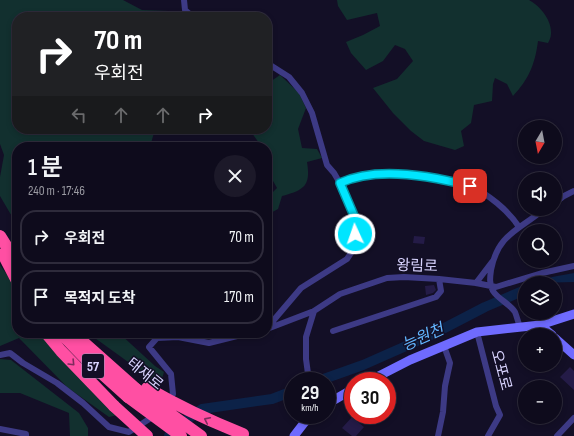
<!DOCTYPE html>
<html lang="ko">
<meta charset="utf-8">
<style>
:root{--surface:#0e0b1c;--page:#1c1929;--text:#f1f3f6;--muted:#9b9ba3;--line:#2e2b3b}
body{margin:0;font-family:"Sofia Sans Condensed","Noto Sans KR",sans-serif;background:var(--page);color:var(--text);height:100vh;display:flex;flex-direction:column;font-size:15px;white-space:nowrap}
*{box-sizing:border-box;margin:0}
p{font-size:13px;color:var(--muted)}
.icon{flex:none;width:22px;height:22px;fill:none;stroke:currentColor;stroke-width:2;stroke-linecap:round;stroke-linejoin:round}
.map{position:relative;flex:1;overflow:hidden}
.sheet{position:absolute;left:12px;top:142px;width:260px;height:196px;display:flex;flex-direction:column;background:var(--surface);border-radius:16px;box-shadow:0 2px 6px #0003,0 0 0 1px var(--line)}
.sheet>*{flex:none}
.hud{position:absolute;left:12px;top:12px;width:260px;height:122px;border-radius:16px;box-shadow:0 2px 6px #0003,0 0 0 1px var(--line);background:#202124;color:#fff;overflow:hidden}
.needle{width:26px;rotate:190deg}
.tools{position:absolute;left:518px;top:120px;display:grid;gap:8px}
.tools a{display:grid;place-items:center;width:44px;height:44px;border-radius:50%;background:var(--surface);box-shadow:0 2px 6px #0003,0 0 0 1px var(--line);font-size:20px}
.speed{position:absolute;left:284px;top:372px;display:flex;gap:8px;font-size:20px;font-weight:700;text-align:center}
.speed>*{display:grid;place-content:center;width:52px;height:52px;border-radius:50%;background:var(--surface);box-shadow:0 2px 6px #0003,0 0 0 1px var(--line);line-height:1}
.speed small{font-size:10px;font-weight:400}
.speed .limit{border:6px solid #d22;background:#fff;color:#111}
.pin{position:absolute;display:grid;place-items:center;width:34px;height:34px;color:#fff;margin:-17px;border-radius:8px;box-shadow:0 2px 6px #0006}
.me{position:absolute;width:44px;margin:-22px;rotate:357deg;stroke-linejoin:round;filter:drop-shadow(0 0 3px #0008)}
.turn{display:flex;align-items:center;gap:14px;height:84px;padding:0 16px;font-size:18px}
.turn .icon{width:52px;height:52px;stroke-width:2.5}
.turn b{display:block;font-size:28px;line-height:34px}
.lanes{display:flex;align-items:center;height:38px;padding:0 16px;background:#0003;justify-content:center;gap:20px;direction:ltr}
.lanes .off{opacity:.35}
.round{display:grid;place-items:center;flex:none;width:42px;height:42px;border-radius:21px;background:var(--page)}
.headline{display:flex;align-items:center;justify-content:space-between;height:68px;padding:0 16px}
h1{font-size:24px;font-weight:600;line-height:30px}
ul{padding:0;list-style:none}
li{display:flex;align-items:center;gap:12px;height:54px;margin:0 8px 6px;padding:0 8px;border:2px solid var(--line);border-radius:16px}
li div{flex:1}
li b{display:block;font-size:15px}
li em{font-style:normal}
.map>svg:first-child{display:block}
.green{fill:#12302f}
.water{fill:#0c2248}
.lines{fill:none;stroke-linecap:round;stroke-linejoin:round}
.river{stroke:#0c2248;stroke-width:10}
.building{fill:#241b47}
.street{stroke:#3d3a85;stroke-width:6}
.secondary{stroke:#6f6bff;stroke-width:9}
.highway{stroke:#ff4fa3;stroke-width:12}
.highway-bridge{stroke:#ff4fa3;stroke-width:12}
.oneway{stroke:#7d2c5e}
.route-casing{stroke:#0095a6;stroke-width:10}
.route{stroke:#00e5ff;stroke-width:7}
.labels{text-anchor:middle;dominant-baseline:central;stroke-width:3;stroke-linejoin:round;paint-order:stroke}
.shield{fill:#130f26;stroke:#9e99be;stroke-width:1}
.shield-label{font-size:14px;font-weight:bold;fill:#d9d4ff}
.street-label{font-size:15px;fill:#d9d4ff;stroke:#130f26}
.water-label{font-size:16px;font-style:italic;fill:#62b6ff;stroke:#130f26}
</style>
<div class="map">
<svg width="574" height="436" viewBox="0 0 574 436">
<rect width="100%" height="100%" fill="#130f26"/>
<!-- green -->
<path class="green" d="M0,0H123L142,10L169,11L174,17H17V129H155L150,147H17V225L0,196V177L4,155L0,144Z
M337,0H529C540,6 552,20 551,34C551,37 549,41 548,43L538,41C535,64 529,79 513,96L507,84L495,78L493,84L492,101L474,105L471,123L461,131L464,146L455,150L424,141L411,131L393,113L373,88L397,79L413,61L405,49L395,45L383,61L366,70L351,53L346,42L363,35L380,26L377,13L347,20L338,6Z
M280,75L299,93L306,108L298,129L302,148L317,149L322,158L307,162C311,186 304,190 282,196L278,209L267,215V189L273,192L277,188L268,172L270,164L267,157V147H262L249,129H267V84Z
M0,265L17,289V333H43L118,415L109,417L67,387L19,338L0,346Z
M88,333H119L155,366L164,372L160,385Z
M0,359L11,360L79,413L88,428V436H70L69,413L20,393H0Z"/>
<!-- water -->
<path class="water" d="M574,273V282L536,283L552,277Z"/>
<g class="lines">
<!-- river -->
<path class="river" d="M318,381L363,365L431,335L485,307L525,290
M169,436L185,421L202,409L272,399L293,391"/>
</g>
<!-- building -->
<path class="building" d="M414,236L425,237L424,244L413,243Z
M434,285L436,290L433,293L426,295L425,286Z
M570,367L574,371V390L560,377Z
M352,417L364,427L356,436H352L342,428Z"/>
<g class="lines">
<!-- street -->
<path class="street" d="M184,0L185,10L193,17
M267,63L289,77L302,93L312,113L327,165L334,173L341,185
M340,183C370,168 438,174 470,186C488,194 508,210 519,227
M555,203L564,196L574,191
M476,283L492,262
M520,327C518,322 517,317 515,312C510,304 498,299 493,291C489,284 490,277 491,270C498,233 520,230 544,209
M267,328L301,288L347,259L353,250L356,225L355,218L342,188
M267,329L314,311L340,294L387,278L404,277L439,279L476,283L496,287L542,273L574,266
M333,331L436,297L441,291L439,279
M477,332L496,406L500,415L488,436
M0,355L10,353L23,363L57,383L83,403L109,427L129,432L154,416
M309,381L306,359V337L314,311
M168,401L173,394L171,374L149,347L157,338L178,337L209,343L249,333
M0,429L26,434V436
M438,436L443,412L445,386L450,363L444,346
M557,436L574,418"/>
<!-- secondary -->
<path class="secondary" d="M540,325L552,335
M555,338L574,355
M369,381L410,360L477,332L540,325L574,314
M327,404L353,389
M294,436L304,423L313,415"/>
<!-- highway -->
<path class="highway" d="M0,236L17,263
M3,254L17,281
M46,333L61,351L114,406
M61,333L87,360L128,397
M73,333L136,389"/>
<!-- highway-bridge -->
<path class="highway-bridge" d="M147,388C178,406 210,421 243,434
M136,389L201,436
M128,397L181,436
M114,406L147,436"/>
</g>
<!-- one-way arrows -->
<defs><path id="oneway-chevron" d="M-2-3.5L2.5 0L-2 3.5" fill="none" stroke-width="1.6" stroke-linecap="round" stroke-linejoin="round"/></defs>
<g class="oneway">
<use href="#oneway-chevron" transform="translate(72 363) rotate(46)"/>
<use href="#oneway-chevron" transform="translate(207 420) rotate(-154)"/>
</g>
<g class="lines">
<!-- route casing -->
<g class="route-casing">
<path id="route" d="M355,234V218L340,183C376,166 432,176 470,186"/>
</g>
<!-- route -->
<use href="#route" class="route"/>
</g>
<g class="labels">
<!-- shield labels -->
<rect class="shield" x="82" y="354" width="22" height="24" rx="3"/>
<g class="shield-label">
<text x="93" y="366">57</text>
</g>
<!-- street labels -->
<g class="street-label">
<text transform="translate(417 266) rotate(2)">왕림로</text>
<text transform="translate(501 370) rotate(75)">오포로</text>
<text transform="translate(145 374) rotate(39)">태재로</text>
</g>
<!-- water labels -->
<g class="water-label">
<text transform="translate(423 338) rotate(-24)">능원천</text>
</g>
</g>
</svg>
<div class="tools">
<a><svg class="needle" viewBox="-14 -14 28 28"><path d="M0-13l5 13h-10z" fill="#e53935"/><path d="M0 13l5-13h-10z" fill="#9b9ba3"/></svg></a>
<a><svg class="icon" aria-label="sound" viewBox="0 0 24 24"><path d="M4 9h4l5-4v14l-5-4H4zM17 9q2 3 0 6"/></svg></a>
<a><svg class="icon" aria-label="search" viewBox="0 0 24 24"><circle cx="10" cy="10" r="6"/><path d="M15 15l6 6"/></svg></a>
<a><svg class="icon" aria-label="layers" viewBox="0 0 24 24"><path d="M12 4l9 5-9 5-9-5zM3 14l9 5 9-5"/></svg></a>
<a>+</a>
<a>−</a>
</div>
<div class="speed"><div>29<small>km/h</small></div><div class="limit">30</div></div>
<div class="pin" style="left:470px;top:186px;background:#d93025"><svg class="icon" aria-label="arrive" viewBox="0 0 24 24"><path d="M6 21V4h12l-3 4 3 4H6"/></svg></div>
<svg class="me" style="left:355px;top:234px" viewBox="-20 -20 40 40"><circle r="17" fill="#00e5ff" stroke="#fff" stroke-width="3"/><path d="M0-11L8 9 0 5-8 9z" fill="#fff"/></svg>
<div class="hud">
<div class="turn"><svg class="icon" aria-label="right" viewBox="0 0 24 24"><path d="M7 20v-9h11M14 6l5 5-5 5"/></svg><div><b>70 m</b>우회전</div></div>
<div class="lanes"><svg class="icon off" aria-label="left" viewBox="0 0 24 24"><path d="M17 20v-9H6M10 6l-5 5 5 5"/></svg><svg class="icon off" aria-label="ahead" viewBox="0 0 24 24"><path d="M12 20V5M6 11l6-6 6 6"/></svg><svg class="icon off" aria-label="ahead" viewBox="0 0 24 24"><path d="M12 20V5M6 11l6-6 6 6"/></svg><svg class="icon" aria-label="right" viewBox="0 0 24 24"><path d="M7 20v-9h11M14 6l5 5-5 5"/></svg></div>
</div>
<section class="sheet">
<div class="headline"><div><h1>1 분</h1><p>240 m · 17:46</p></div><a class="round"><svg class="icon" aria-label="close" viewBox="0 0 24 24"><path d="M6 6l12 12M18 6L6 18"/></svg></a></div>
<ul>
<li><svg class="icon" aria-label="right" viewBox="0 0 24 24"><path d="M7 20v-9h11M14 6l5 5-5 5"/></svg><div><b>우회전</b></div><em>70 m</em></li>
<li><svg class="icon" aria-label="arrive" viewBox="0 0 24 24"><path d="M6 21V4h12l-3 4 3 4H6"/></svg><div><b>목적지 도착</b></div><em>170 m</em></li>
</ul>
</section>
</div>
